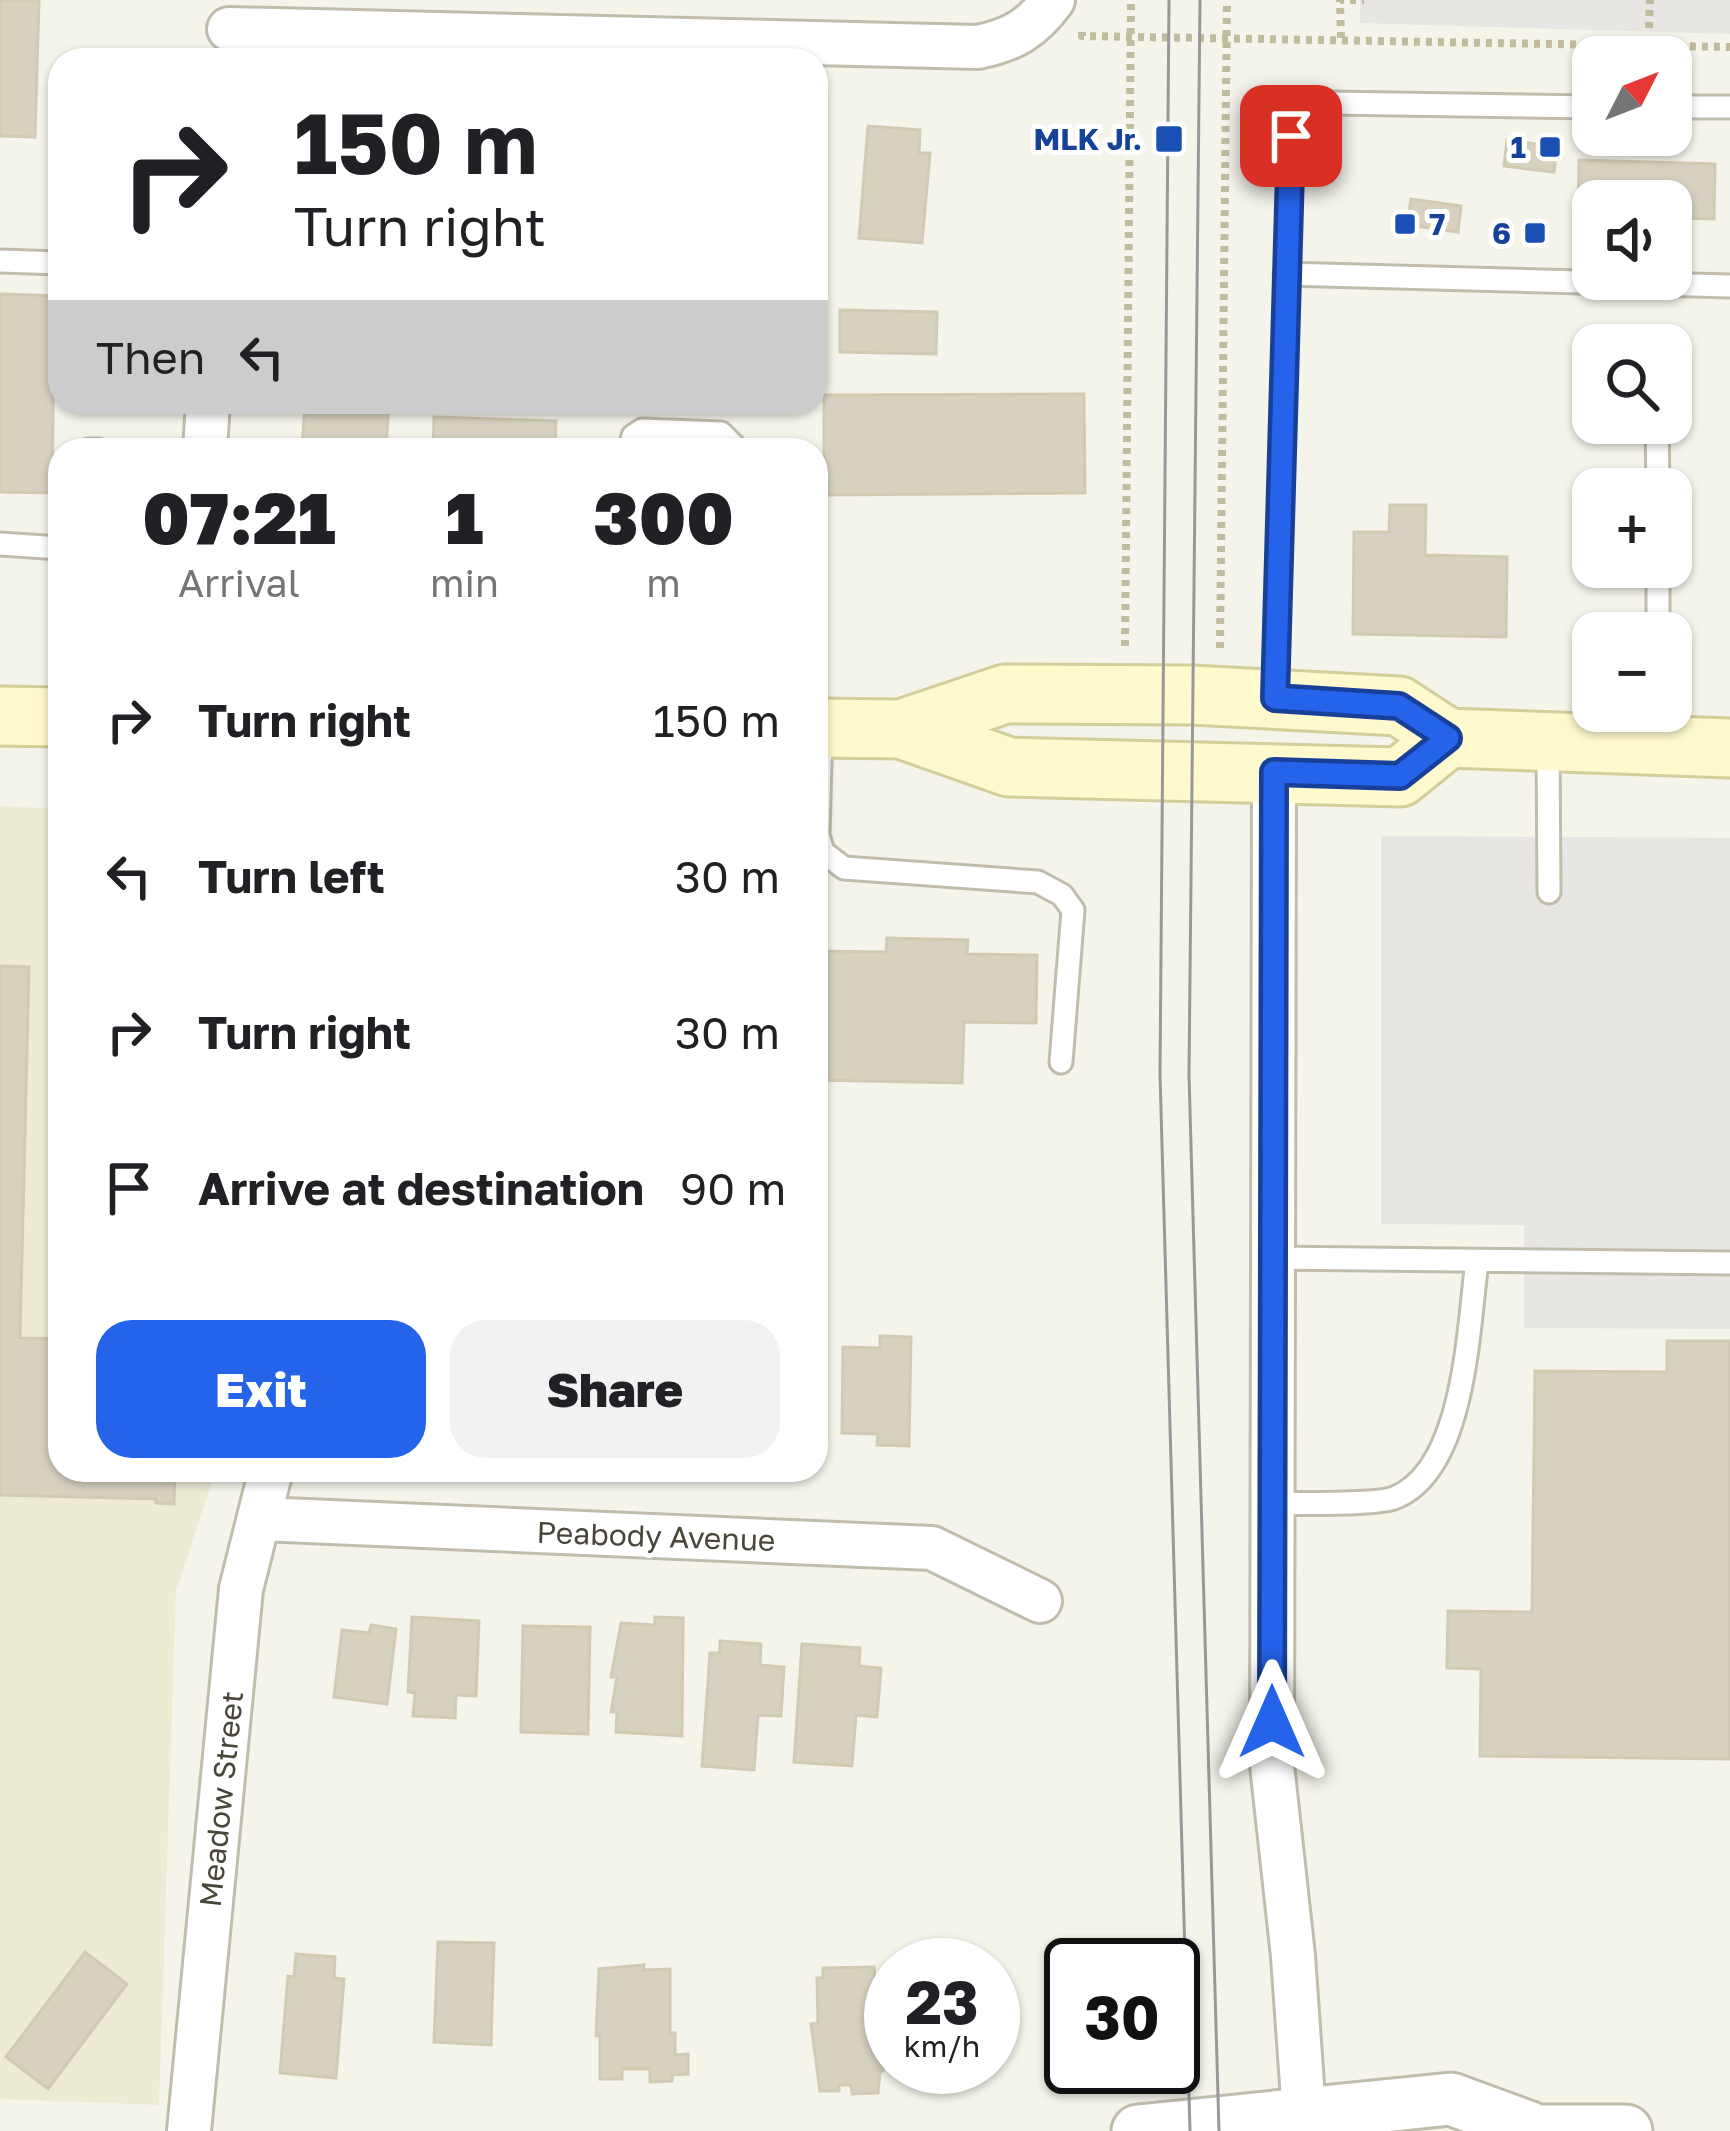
<!DOCTYPE html>
<meta charset="utf-8">
<style>
:root{--surface:#fff;--page:#f2f2f2;--text:#202124;--muted:#757577;--accent:#2563eb}
body{margin:0;font-family:"Golos Text",sans-serif;background:var(--page);color:var(--text);height:100vh;display:flex;flex-direction:column;font-size:45px;white-space:nowrap}
*{box-sizing:border-box;margin:0}
p{font-size:39px;color:var(--muted)}
.icon{flex:none;width:66px;height:66px;fill:none;stroke:currentColor;stroke-width:2;stroke-linecap:round;stroke-linejoin:round}
.map{position:relative;flex:1;overflow:hidden}
.drawer{position:absolute;left:48px;top:438px;width:780px;height:1044px;display:flex;flex-direction:column;background:var(--surface);border-radius:36px;box-shadow:0 3px 9px #0004}
.drawer>*{flex:none}
.hud{position:absolute;left:48px;top:48px;width:780px;height:366px;border-radius:36px;box-shadow:0 3px 9px #0004;background:#fff;color:var(--text);overflow:hidden}
.needle{width:78px;rotate:48deg}
.buttons{position:absolute;left:1572px;top:36px;display:grid;gap:24px}
.buttons a{display:grid;place-items:center;width:120px;height:120px;border-radius:24px;background:var(--surface);box-shadow:0 3px 9px #0004;font-size:60px}
.speed{position:absolute;left:864px;top:1938px;display:flex;gap:24px;font-size:60px;font-weight:700;text-align:center}
.speed>*{display:grid;place-content:center;width:156px;height:156px;border-radius:50%;background:var(--surface);box-shadow:0 3px 9px #0004;line-height:1}
.speed small{font-size:30px;font-weight:400}
.speed .limit{border:6px solid #111;border-radius:18px;background:#fff;color:#111}
.pin{position:absolute;display:grid;place-items:center;width:102px;height:102px;color:#fff;margin:-51px;border-radius:24px;box-shadow:0 6px 18px #0006}
.me{position:absolute;width:132px;margin:-66px;rotate:0deg;stroke-linejoin:round;filter:drop-shadow(0 0 9px #0008)}
.turn{display:flex;align-items:center;gap:42px;height:252px;padding:0 48px;font-size:54px}
.turn .icon{width:156px;height:156px;stroke-width:2.5}
.turn b{display:block;font-size:84px;line-height:102px}
.then{display:flex;align-items:center;height:114px;padding:0 48px;background:#0003;gap:24px;font-size:45px}
.eta{display:flex;justify-content:space-evenly;align-items:center;height:204px;text-align:center}
.eta b{font-size:72px;font-weight:800;line-height:84px}
.cta{display:flex;gap:24px;margin-top:auto;padding:24px 48px}
.cta a{flex:1;height:138px;border-radius:36px;background:var(--accent);color:#fff;font-size:48px;font-weight:800;line-height:138px;text-align:center}
.cta a+a{background:var(--page);color:var(--text)}
ul{padding:0;list-style:none}
li{display:flex;align-items:center;gap:36px;height:156px;padding:0 48px}
li div{flex:1}
li b{display:block;font-size:45px}
li em{font-style:normal}
.map>svg:first-child{display:block}
.education{fill:#eeebd5}
.parking{fill:#e7e6e2}
.building{fill:#d7d2c0;stroke:#d1cbb4;stroke-width:3}
.lines{fill:none;stroke-linecap:round;stroke-linejoin:round}
.service-casing{stroke:#c1bdad;stroke-width:27}
.minor-casing{stroke:#c1bdad;stroke-width:48}
.tertiary-casing{stroke:#c1bdad;stroke-width:57}
.secondary-casing{stroke:#d4ce9b;stroke-width:63}
.path{stroke:#c2bc9f;stroke-width:8;stroke-dasharray:6 6;stroke-linecap:butt}
.service{stroke:#fff;stroke-width:21}
.minor{stroke:#fff;stroke-width:42}
.tertiary{stroke:#fff;stroke-width:51}
.secondary{stroke:#fefacd;stroke-width:57}
.tram{stroke:#999;stroke-width:3}
.route-casing{stroke:#184099;stroke-width:30}
.route{stroke:#2563eb;stroke-width:21}
.transit-dot{fill:#1a4fb4;stroke:#fff;stroke-width:4.5}
.labels{text-anchor:middle;dominant-baseline:central;stroke-width:10;stroke-linejoin:round;paint-order:stroke}
.transit-label{font-size:30px;font-weight:bold;fill:#164399;stroke:#fff;text-anchor:end}
.street-label{font-size:30px;fill:#494639;stroke:#fff}
</style>
<div class="map">
<svg width="1730" height="2131" viewBox="0 0 1730 2131">
<rect width="100%" height="100%" fill="#f5f4eb"/>
<!-- education -->
<path class="education" d="M0,806L60,809V1470H216L176,1591L159,2105L0,2099Z"/>
<!-- parking -->
<path class="parking" d="M1360,0H1730V34L1360,23Z
M1381,836L1730,838V1329L1524,1328V1225L1381,1224Z"/>
<!-- building -->
<path class="building" d="M0,0H39L35,137L0,136Z
M868,126L920,130L919,153H930L922,243L859,238Z
M1507,140L1557,147L1554,172L1504,166Z
M1579,160L1715,164L1714,219L1671,218V201H1593V215H1578Z
M1411,199L1461,206L1458,232L1407,225Z
M0,294L60,296V338L54,337L52,493L0,492Z
M840,310L937,312L936,354L840,352Z
M1084,394L1085,493L824,495V395Z
M305,402H389L386,450H302Z
M434,417L556,421L555,450H433Z
M1390,505H1426L1425,555L1507,557L1506,637L1353,634L1354,532H1389Z
M887,938L968,940L967,954L1037,955L1036,1023L964,1022L962,1083L816,1080V951L886,952Z
M0,966L29,967L20,1338L60,1339V1470H175L174,1504L156,1503V1499L0,1495Z
M880,1336L911,1337L909,1446L877,1445L878,1434L842,1433L843,1347L880,1348Z
M1667,1341H1730V1759L1480,1756L1481,1669L1447,1668L1448,1611L1532,1612L1535,1371L1667,1372Z
M412,1617L479,1621L476,1696L456,1695L455,1718L413,1716L415,1693L408,1692Z
M655,1617L683,1618L682,1736L616,1732L617,1712H611L617,1677H611L621,1623L655,1625Z
M371,1625L396,1629L387,1704L334,1697L342,1630L369,1633Z
M523,1626L590,1627L588,1734L521,1732Z
M720,1641L761,1644L760,1665L784,1667L781,1716L758,1715L754,1770L702,1766L710,1653H720Z
M802,1644L860,1648L859,1666L881,1668L877,1717L856,1715L852,1766L794,1762Z
M438,1942L494,1943L491,2045L434,2042Z
M85,1952L127,1984L48,2089L6,2057Z
M296,1954L335,1957L334,1978L344,1979L336,2078L280,2073L288,1976L294,1977Z
M644,1965L643,1970L670,1969V2033H675V2055L688,2054V2074L672,2075V2081L650,2082V2069H622V2079H600V2036H596L599,1969Z
M874,1967L875,1980H881L883,2071L880,2072L878,2093L852,2094L851,2085H839V2091H820L811,2024L818,2023L817,1978H823V1968Z"/>
<g class="lines">
<!-- service casing -->
<g class="service-casing">
<path id="service" d="M1671,107H1730
M0,261L60,263
M1285,274L1730,286
M1657,423L1658,489
M89,450H98
M629,450L633,436L642,430L721,433L738,450
M0,544L60,548
M1658,567V633
M1275,698L1291,137L1306,114L1330,103L1593,107
M821,729L818,835L823,852L844,868L1038,882L1062,895L1073,910L1061,1062
M1548,742L1549,892
M1271,1258L1730,1263
M1273,1504C1297,1503 1376,1505 1394,1498C1466,1470 1468,1326 1477,1262"/>
</g>
<!-- minor casing -->
<g class="minor-casing">
<path id="minor" d="M229,29L978,47C1012,40 1032,29 1053,0
M205,450L208,402
M1274,772L1272,1765L1293,1956L1304,2113
M261,1519L932,1548L1040,1601
M189,2131L241,1589L271,1470"/>
</g>
<!-- tertiary casing -->
<g class="tertiary-casing">
<path id="tertiary" d="M1138,2131L1451,2099L1530,2128
M1521,2131H1626"/>
</g>
<!-- secondary casing -->
<g class="secondary-casing">
<path id="secondary" d="M0,716L60,717
M816,728L901,729L1009,767L1400,777L1448,738
M901,729L1005,694L1193,695L1399,706L1448,738L1730,748"/>
</g>
<!-- path -->
<path class="path" d="M1649,28L1650,0
M1082,32V36L1730,47
M1341,38L1340,0H1364
M1125,646L1131,0
M1220,648L1227,0"/>
<!-- service -->
<use href="#service" class="service"/>
<!-- minor -->
<use href="#minor" class="minor"/>
<!-- tertiary -->
<use href="#tertiary" class="tertiary"/>
<!-- secondary -->
<use href="#secondary" class="secondary"/>
<!-- tram -->
<path class="tram" d="M1169,0L1160,1074L1190,2131
M1200,0L1189,1075L1219,2131"/>
</g>
<g class="lines">
<!-- route casing -->
<g class="route-casing">
<path id="route" d="M1272,1722L1274,772L1400,776L1448,738L1399,706L1275,698L1291,136"/>
</g>
<!-- route -->
<use href="#route" class="route"/>
</g>
<!-- markers -->
<g class="transit-dot">
<rect x="1154" y="124" width="30" height="30" rx="6"/>
<rect x="1538" y="135" width="24" height="24" rx="6"/>
<rect x="1393" y="212" width="24" height="24" rx="6"/>
<rect x="1523" y="221" width="24" height="24" rx="6"/>
</g>
<g class="labels">
<!-- transit labels -->
<g class="transit-label">
<text x="1142" y="139">MLK Jr.</text>
<text x="1526" y="147">1</text>
<text x="1429" y="224" text-anchor="start">7</text>
<text x="1511" y="233">6</text>
</g>
<!-- street labels -->
<g class="street-label">
<text transform="translate(656 1536) rotate(2)">Peabody Avenue</text>
<text transform="translate(221 1799) rotate(-84)">Meadow Street</text>
</g>
</g>
</svg>
<div class="buttons">
<a><svg class="needle" viewBox="-14 -14 28 28"><path d="M0-13l5 13h-10z" fill="#e53935"/><path d="M0 13l5-13h-10z" fill="#757577"/></svg></a>
<a><svg class="icon" aria-label="sound" viewBox="0 0 24 24"><path d="M4 9h4l5-4v14l-5-4H4zM17 9q2 3 0 6"/></svg></a>
<a><svg class="icon" aria-label="search" viewBox="0 0 24 24"><circle cx="10" cy="10" r="6"/><path d="M15 15l6 6"/></svg></a>
<a>+</a>
<a>−</a>
</div>
<div class="speed"><div>23<small>km/h</small></div><div class="limit">30</div></div>
<div class="pin" style="left:1291px;top:136px;background:#d93025"><svg class="icon" aria-label="arrive" viewBox="0 0 24 24"><path d="M6 21V4h12l-3 4 3 4H6"/></svg></div>
<svg class="me" style="left:1272px;top:1722px" viewBox="-20 -20 40 40"><path d="M0-17L14 15 0 8-14 15z" fill="#2563eb" stroke="#fff" stroke-width="4"/></svg>
<div class="hud">
<div class="turn"><svg class="icon" aria-label="right" viewBox="0 0 24 24"><path d="M7 20v-9h11M14 6l5 5-5 5"/></svg><div><b>150 m</b>Turn right</div></div>
<div class="then">Then<svg class="icon" aria-label="left" viewBox="0 0 24 24"><path d="M17 20v-9H6M10 6l-5 5 5 5"/></svg></div>
</div>
<section class="drawer">
<div class="eta">
<div><b>07:21</b><p>Arrival</p></div>
<div><b>1</b><p>min</p></div>
<div><b>300</b><p>m</p></div>
</div>
<ul>
<li><svg class="icon" aria-label="right" viewBox="0 0 24 24"><path d="M7 20v-9h11M14 6l5 5-5 5"/></svg><div><b>Turn right</b></div><em>150 m</em></li>
<li><svg class="icon" aria-label="left" viewBox="0 0 24 24"><path d="M17 20v-9H6M10 6l-5 5 5 5"/></svg><div><b>Turn left</b></div><em>30 m</em></li>
<li><svg class="icon" aria-label="right" viewBox="0 0 24 24"><path d="M7 20v-9h11M14 6l5 5-5 5"/></svg><div><b>Turn right</b></div><em>30 m</em></li>
<li><svg class="icon" aria-label="arrive" viewBox="0 0 24 24"><path d="M6 21V4h12l-3 4 3 4H6"/></svg><div><b>Arrive at destination</b></div><em>90 m</em></li>
</ul>
<div class="cta"><a>Exit</a><a>Share</a></div>
</section>
</div>
